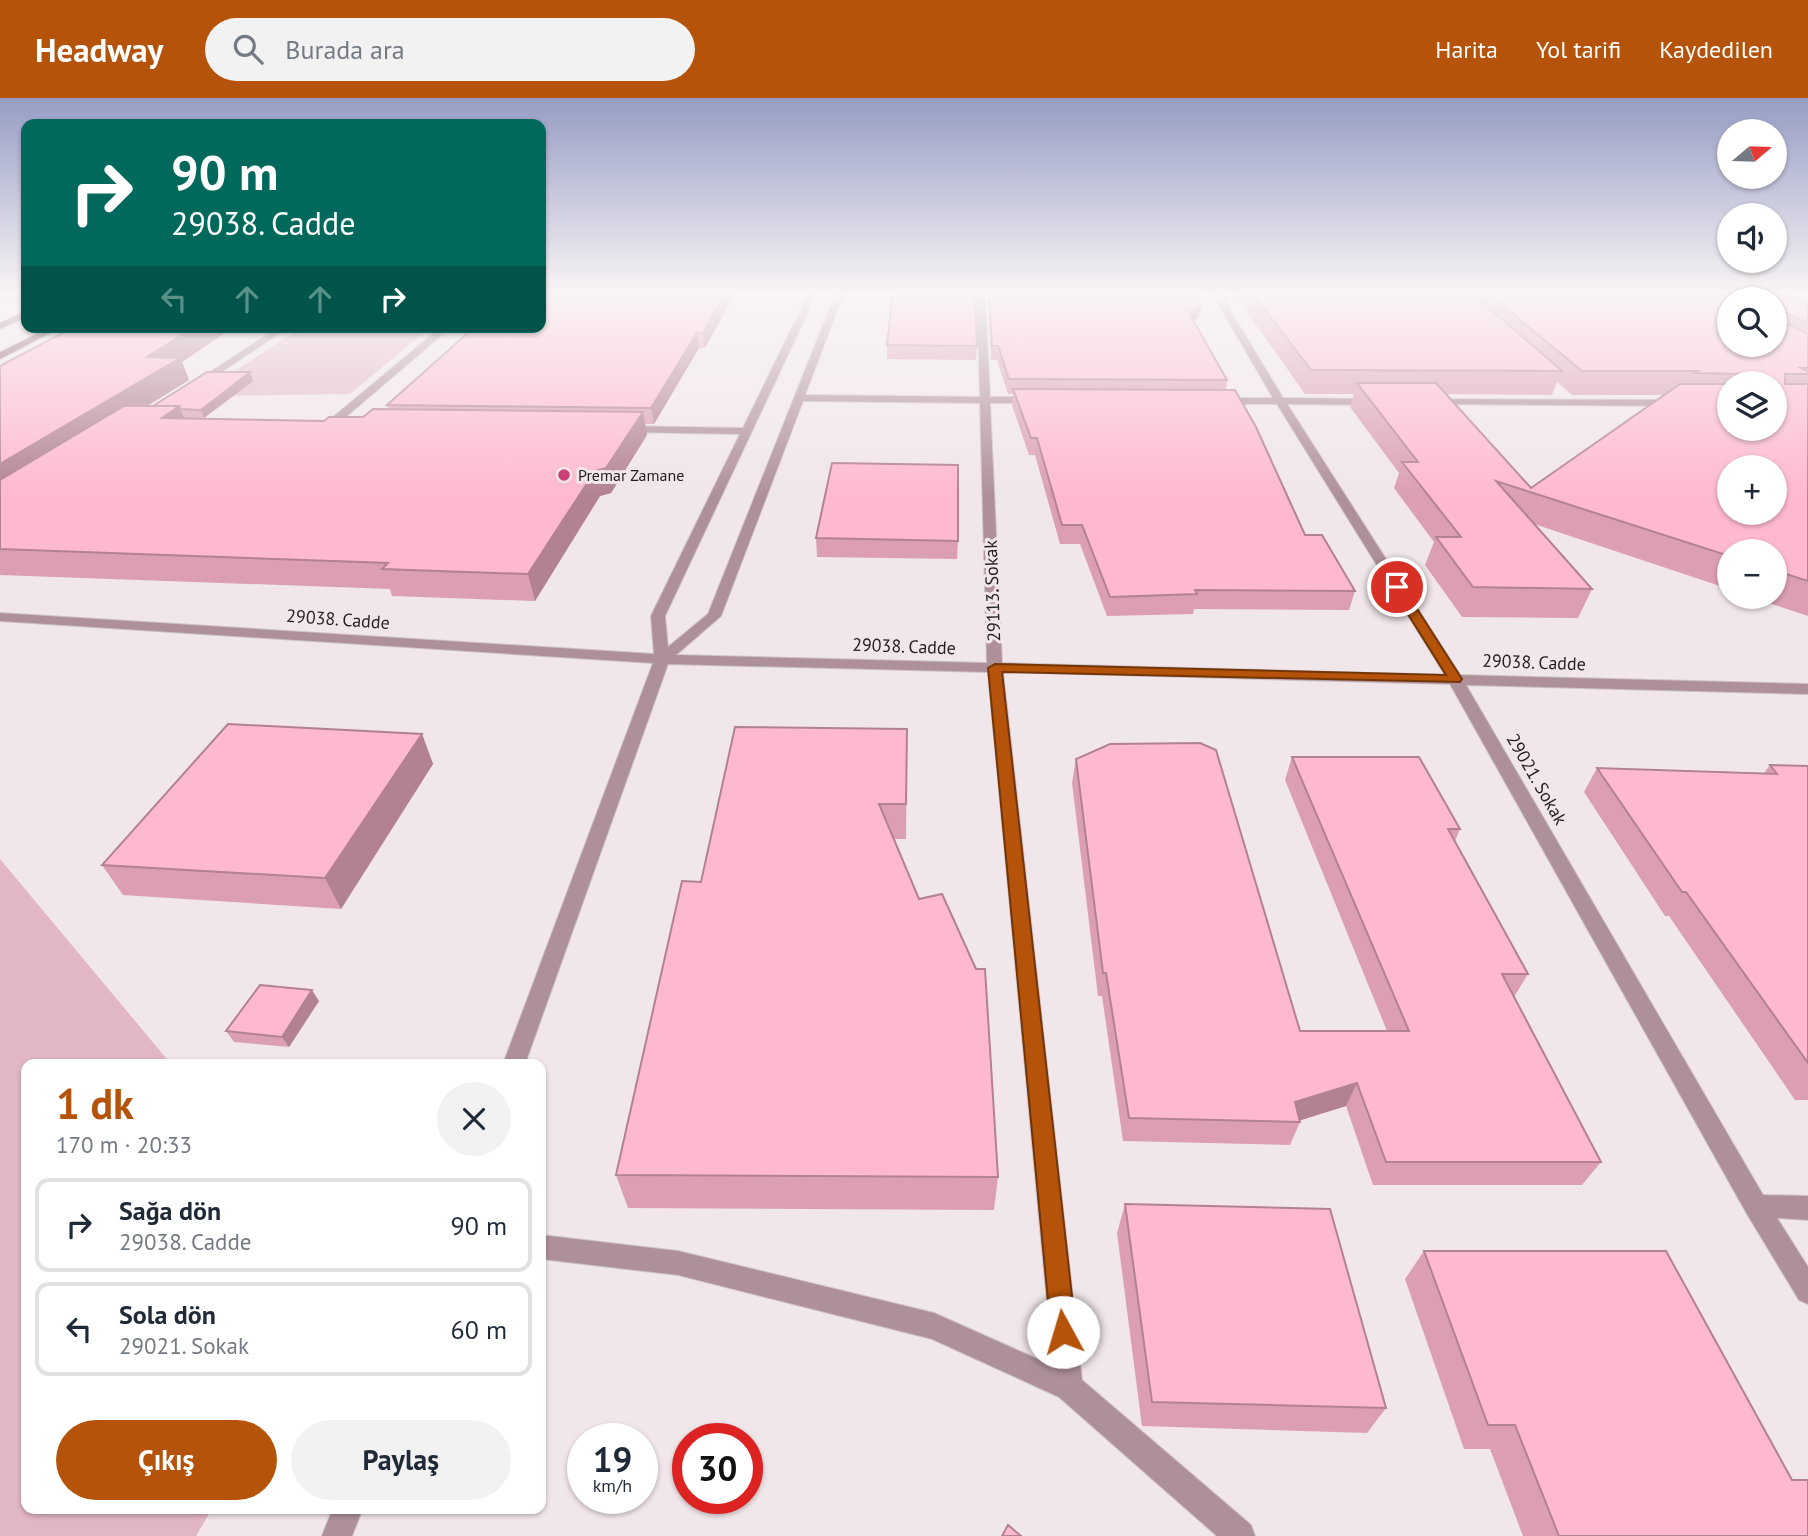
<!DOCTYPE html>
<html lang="tr">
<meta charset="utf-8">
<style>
:root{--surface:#fff;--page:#f2f2f3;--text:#1f2937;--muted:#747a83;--line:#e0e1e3;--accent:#b45309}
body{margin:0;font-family:"PT Sans",sans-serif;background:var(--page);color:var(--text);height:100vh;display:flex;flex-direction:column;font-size:26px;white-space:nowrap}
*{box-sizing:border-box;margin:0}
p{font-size:23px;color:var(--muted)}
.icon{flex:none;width:38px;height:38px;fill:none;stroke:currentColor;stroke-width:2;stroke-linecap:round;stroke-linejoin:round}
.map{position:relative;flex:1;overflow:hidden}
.panel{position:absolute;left:21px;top:961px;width:525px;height:455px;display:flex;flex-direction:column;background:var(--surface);border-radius:14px;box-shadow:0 2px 5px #0004}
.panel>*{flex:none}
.banner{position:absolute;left:21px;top:21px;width:525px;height:214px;border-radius:14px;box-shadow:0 2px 5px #0004;background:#00695c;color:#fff;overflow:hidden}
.needle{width:46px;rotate:71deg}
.controls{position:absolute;left:1717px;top:21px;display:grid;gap:14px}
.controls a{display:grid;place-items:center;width:70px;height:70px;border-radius:50%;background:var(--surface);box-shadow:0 2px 5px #0004;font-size:35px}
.speed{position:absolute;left:567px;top:1325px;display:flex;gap:14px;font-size:35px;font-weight:700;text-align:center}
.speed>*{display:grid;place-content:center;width:91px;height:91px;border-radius:50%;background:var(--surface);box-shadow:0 2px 5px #0004;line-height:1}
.speed small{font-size:18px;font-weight:400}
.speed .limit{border:10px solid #d22;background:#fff;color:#111}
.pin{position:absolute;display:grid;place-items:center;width:60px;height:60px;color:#fff;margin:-30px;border:4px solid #fff;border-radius:50%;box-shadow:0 2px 7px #0007}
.me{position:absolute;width:77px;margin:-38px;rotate:354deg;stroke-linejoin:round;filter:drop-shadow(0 0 5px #0008)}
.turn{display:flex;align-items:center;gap:24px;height:147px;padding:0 35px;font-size:32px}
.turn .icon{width:91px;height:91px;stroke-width:2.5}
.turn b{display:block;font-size:49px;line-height:60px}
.lanes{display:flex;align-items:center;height:66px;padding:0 35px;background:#0003;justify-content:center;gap:35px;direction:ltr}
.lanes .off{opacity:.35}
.round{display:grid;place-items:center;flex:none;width:74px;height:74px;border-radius:37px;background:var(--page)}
.head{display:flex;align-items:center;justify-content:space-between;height:119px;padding:0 35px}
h1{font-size:42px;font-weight:600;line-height:52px;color:var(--accent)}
.button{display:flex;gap:14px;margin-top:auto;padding:14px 35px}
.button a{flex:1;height:80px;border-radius:42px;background:var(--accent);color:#fff;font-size:28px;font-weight:600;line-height:80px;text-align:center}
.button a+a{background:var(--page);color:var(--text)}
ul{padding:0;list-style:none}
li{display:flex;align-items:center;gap:21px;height:94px;margin:0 14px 10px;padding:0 21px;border:4px solid var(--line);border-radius:14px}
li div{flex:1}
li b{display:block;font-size:26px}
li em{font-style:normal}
header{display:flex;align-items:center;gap:42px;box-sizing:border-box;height:98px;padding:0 35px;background:var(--accent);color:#fff}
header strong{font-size:33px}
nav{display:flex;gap:38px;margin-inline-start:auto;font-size:24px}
.search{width:490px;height:63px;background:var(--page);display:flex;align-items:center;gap:18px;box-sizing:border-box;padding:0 24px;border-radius:38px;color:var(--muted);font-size:26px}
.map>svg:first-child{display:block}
.green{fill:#e2b7c4}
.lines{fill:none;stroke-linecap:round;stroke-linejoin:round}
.minor-casing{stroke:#ccc2c5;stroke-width:2}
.major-casing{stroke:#ccc2c5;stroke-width:2}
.minor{fill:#ae9099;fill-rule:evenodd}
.major{fill:#794758;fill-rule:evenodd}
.wall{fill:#db9fb1;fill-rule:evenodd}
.shaded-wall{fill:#b28290}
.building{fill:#ffb9ce;stroke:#b28290;stroke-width:2;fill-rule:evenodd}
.route{fill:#b45309;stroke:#753606;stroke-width:2}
.poi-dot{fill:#ca4079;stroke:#f1e6e9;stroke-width:2.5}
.labels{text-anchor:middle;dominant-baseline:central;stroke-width:6;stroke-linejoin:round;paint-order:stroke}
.far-poi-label{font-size:16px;fill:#231f20;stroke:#f1e6e9;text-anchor:start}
.street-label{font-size:18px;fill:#231f20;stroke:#f1e6e9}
</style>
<header>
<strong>Headway</strong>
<div class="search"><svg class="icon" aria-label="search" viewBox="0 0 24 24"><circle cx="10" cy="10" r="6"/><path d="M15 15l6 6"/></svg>Burada ara</div>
<nav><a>Harita</a><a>Yol tarifi</a><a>Kaydedilen</a></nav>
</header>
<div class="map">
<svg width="1808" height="1438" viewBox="0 0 1808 1438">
<rect width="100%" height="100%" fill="#f1e6e9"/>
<!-- green -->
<path class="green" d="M302,229H430L350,296L197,298Z
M0,761L171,966H26V1410L212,1411L196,1438H0Z"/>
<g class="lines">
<!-- minor casing -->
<g class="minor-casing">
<path id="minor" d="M808,197H816L665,518L668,549L708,516L835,197H843L805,297L980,299L977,197H985L990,299H1034L1039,302L1034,305H990L1002,565L1445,577L1277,306H1220L1215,303L1220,300H1273L1213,197H1221L1283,300L1374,301L1379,304L1374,307L1287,306L1460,577L1808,586V596L1466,587L1763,1097L1808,1098V1122L1777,1120L1808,1169V1206L1799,1202L1747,1116L1450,586L1003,574L1082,1282L1251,1427L1255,1438H1217L1059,1299L932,1241L678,1177L541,1161V1137L678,1153L934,1215L1053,1268L988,574L668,566L525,966H503L653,565L0,523V515L654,556L651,518L740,336L624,334L619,331L624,328L743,330ZM803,303L980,305L987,565L676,557L721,518Z
M0,198L26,199V203L0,202Z
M279,229H289L200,288L192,286Z
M441,229H451L334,329H326V325Z
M1430,301L1675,302L1680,305L1675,308L1426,306V302Z
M333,1410H363L352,1438H322Z"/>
</g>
<!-- major casing -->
<g class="major-casing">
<path id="major" d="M26,213V219L0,231V225Z
M51,229H62L0,261V254Z"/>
</g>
<!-- minor -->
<use href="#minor" class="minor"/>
<!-- major -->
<use href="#major" class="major"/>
</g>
<!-- wall -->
<path class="wall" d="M734,197L705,250H699L654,326H645L647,337L611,395L600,398L535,503L392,498L390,491L0,477V268L74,229H234L182,264L189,282L147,308H153L250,274L253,283L204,320H184L185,321L324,323L363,319L388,311L387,307L467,236L466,234Z
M988,197H1195L1199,219L1193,223L1227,282L1226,292L1305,437L1355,493L1349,512L1194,511L1193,516L1107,518L1080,446H1060L1035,357H1029L1012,307L1013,296H1008L997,262H991Z
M1235,197H1735L1740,199L1808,205V518L1751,499H1774V453H1729V491L1534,426L1592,491L1578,520L1462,519L1425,467L1434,444L1394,390L1399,375L1350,309L1354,296H1305ZM1557,284L1572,297H1664L1531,390L1446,296L1552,297ZM1729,285H1774L1729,331Z
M896,201L977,248L976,262L887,261V247Z
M816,440L958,443L957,461L817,459Z
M907,631L906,741H894L998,1079L994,1112L628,1110L616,1077L701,784Z
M422,636L433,666L341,811L123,797L102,767Z
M1292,659L1460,731L1455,743L1528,876L1514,899L1601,1064L1582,1087H1373L1346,1008L1300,1022V1024L1290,1047L1123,1043L1102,898H1098L1072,685L1076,661L1300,933H1387L1285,682Z
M1770,667L1808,668V1002H1795L1669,818H1665L1584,694L1597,670L1764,675Z
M319,903L289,949L234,944L226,933Z
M1125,1106L1386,1310L1367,1335L1142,1328L1117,1135Z
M1424,1153L1808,1438H1523L1490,1351H1464L1405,1181Z"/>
<!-- shaded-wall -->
<path class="shaded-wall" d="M725,197H734L705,250L703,235Z
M1201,207L1199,219L1186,228L1189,215Z
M194,229H234L182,264L189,282L0,399V366L147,259Z
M697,235L699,250L654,326L651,310Z
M250,274L253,283L204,320L201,312Z
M179,308L189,331L162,320Z
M643,314L647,337L611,395L600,398L535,503L528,476L595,373Z
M422,636L433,666L341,811L325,780Z
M312,892L319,903L289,949L282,939Z
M1357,985L1346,1008L1295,1024V1004Z"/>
<!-- building -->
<path class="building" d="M541,197H725L703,235H697L651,310L387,307L469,234H466L471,229H541Z
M897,197H975L977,248L887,247L892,201H896Z
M989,197H1195L1201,207L1189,215L1227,282L1009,281L998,248H992Z
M1254,197H1474L1562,273L1311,272Z
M1490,197H1735L1740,199L1741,197H1773L1791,198L1808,205V225L1787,215H1783V224L1808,236V270H1801L1808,274V276H1785V286H1808V483L1774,472V453H1729V458L1496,383L1592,491L1473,489L1436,439H1461L1402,364H1418L1357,285H1436L1531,390L1680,286H1729V331H1774V285H1743L1744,284L1743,276L1695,275L1698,273H1582ZM1729,201H1774V247H1729ZM1729,369H1774V415H1729Z
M74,229H194L147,259L180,260L0,366V268Z
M207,274H250L201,312L180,311L179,308H153Z
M1013,291L1235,292L1256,329L1305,437H1322L1355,493L1195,492L1197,496L1110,499L1082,427H1062L1037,340H1031Z
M124,308H179L162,320L324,323L329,319H363L373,311L643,314L606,370L595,373L528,476L382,471L388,465L0,451V382Z
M832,365L958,367V443L816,440Z
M228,626L422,636L325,780L102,767Z
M735,629L907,631L906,706H879L919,801L942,796L976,871H985L998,1079L616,1077L682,783L701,784Z
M1200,645L1216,652L1300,933H1409L1292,659H1419L1460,731H1448L1528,876H1502L1601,1064H1386L1357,985L1295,1004L1300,1024L1129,1020L1106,875H1103L1076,661L1110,646Z
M1770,667L1808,668V965L1686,794H1682L1597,670L1777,676Z
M260,887L312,892L282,939L226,933Z
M1125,1106L1330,1111L1386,1310L1152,1304Z
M1424,1153H1666L1792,1382H1808V1438H1559L1515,1327H1488Z
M1008,1427L1021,1438H1002Z"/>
<!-- sky -->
<linearGradient id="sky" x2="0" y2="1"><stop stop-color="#969dc4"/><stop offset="0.49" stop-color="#f9f4f5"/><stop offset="1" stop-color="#f9f4f5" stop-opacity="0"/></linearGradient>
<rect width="1808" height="398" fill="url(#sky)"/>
<!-- route -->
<path class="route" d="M1397,485L1403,489L1462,581L1460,584L1002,574L1076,1234L1072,1243L1063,1246L1055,1243L1051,1234L988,570L995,566L1446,577L1391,489Z"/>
<!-- markers -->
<circle class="poi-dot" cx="564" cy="377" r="7"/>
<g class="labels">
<!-- far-poi labels -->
<g class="far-poi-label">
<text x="578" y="377">Premar Zamane</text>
</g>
<!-- street labels -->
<g class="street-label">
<text transform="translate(992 493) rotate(-92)">29113. Sokak</text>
<text transform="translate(338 521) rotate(4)">29038. Cadde</text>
<text transform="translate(904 548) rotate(2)">29038. Cadde</text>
<text transform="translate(1534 564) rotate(2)">29038. Cadde</text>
<text transform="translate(1537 681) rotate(60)">29021. Sokak</text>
</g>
</g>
</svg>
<div class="controls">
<a><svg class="needle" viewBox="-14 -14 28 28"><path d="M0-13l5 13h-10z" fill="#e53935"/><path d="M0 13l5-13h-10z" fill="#747a83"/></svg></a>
<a><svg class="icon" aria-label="sound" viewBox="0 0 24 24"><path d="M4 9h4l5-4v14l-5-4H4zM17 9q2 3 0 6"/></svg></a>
<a><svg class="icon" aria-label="search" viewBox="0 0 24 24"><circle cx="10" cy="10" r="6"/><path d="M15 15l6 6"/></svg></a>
<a><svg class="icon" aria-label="layers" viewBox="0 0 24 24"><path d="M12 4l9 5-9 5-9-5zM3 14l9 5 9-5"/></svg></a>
<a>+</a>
<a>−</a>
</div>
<div class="speed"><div>19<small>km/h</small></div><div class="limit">30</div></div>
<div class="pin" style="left:1397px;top:489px;background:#d93025"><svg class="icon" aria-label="arrive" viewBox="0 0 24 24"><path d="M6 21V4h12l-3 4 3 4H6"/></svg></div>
<svg class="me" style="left:1063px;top:1234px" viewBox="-20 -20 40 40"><circle r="19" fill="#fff"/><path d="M0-13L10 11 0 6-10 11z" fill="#b45309"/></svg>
<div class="banner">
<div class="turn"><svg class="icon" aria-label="right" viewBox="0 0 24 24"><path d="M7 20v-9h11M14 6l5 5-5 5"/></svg><div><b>90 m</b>29038. Cadde</div></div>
<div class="lanes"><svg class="icon off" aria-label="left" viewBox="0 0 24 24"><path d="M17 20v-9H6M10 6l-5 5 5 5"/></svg><svg class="icon off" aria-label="ahead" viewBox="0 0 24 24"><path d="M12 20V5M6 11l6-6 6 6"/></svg><svg class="icon off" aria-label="ahead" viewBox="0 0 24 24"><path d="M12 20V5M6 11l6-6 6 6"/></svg><svg class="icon" aria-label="right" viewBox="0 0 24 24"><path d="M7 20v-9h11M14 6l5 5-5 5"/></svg></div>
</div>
<section class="panel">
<div class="head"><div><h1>1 dk</h1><p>170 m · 20:33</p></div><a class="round"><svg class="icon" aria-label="close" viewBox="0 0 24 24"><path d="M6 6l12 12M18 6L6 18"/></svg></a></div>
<ul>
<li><svg class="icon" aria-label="right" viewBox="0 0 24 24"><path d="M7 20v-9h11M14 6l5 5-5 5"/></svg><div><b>Sağa dön</b><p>29038. Cadde</p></div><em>90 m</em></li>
<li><svg class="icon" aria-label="left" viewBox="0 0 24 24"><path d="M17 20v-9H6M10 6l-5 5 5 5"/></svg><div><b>Sola dön</b><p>29021. Sokak</p></div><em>60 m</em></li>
</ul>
<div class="button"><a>Çıkış</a><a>Paylaş</a></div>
</section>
</div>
